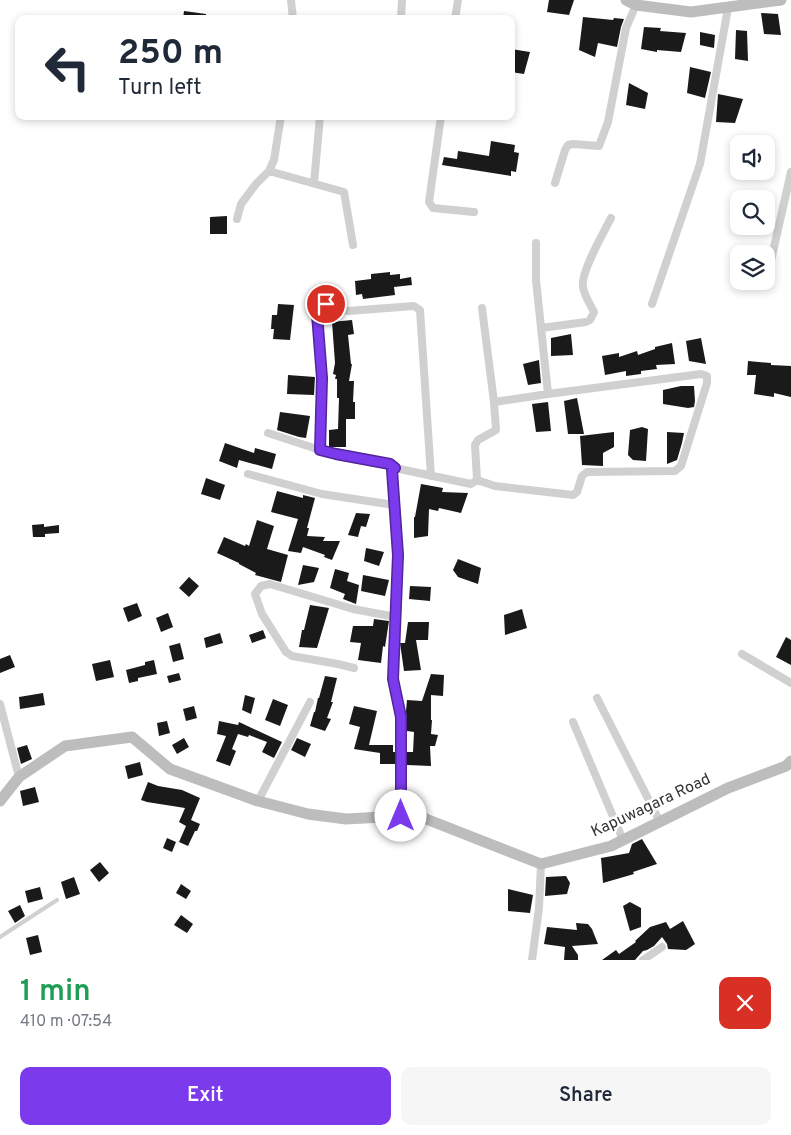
<!DOCTYPE html>
<meta charset="utf-8">
<style>
:root{--surface:#fff;--page:#f6f6f7;--text:#1f2937;--muted:#747a83;--accent:#7c3aed}
body{margin:0;font-family:Overpass,sans-serif;background:var(--page);color:var(--text);height:100vh;display:flex;flex-direction:column;font-size:19px;white-space:nowrap}
*{box-sizing:border-box;margin:0}
p{font-size:16px;color:var(--muted)}
.icon{flex:none;width:28px;height:28px;fill:none;stroke:currentColor;stroke-width:2;stroke-linecap:round;stroke-linejoin:round}
.map{position:relative;height:960px;overflow:hidden}
.sheet{display:flex;flex-direction:column;background:var(--surface);flex:1}
.sheet>*{flex:none}
.hud{position:absolute;left:15px;top:15px;width:500px;height:105px;border-radius:10px;box-shadow:0 2px 8px #0003;background:#fff;color:var(--text);overflow:hidden}
.fabs{position:absolute;left:730px;top:135px;display:grid;gap:10px}
.fabs a{display:grid;place-items:center;width:45px;height:45px;border-radius:10px;background:var(--surface);box-shadow:0 2px 8px #0003;font-size:25px}
.pin{position:absolute;display:grid;place-items:center;width:42px;height:42px;color:#fff;margin:-21px;border:2px solid #fff;border-radius:50%;box-shadow:0 1px 5px #0007}
.me{position:absolute;width:55px;margin:-28px;rotate:0deg;stroke-linejoin:round;filter:drop-shadow(0 0 4px #0008)}
.turn{display:flex;align-items:center;gap:18px;height:105px;padding:0 20px;font-size:22px}
.turn .icon{width:65px;height:65px;stroke-width:2.5}
.turn b{display:block;font-size:35px;line-height:42px}
.round{display:grid;place-items:center;flex:none;width:52px;height:52px;border-radius:10px;background:var(--page)}
.head{display:flex;align-items:center;justify-content:space-between;height:85px;padding:0 20px}
h1{font-size:30px;font-weight:600;line-height:38px;color:#1e9e55}
.primary-button{display:flex;gap:10px;margin-top:auto;padding:10px 20px}
.primary-button a{flex:1;height:58px;border-radius:10px;background:var(--accent);color:#fff;font-size:20px;font-weight:600;line-height:58px;text-align:center}
.primary-button a+a{background:var(--page);color:var(--text)}
.map>svg:first-child{display:block}
.building{fill:#1a1a1a}
.lines{fill:none;stroke-linecap:round;stroke-linejoin:round}
.lane{stroke:#d0d0d0;stroke-width:4}
.street{stroke:#d0d0d0;stroke-width:8}
.secondary{stroke:#bdbdbd;stroke-width:11}
.route-casing{stroke:#51269a;stroke-width:12}
.route{stroke:#7c3aed;stroke-width:9}
.labels{text-anchor:middle;dominant-baseline:central;stroke-width:5;stroke-linejoin:round;paint-order:stroke}
.street-label{font-size:16px;fill:#333;stroke:#fff}
</style>
<div class="map">
<svg width="791" height="960" viewBox="0 0 791 960">
<rect width="100%" height="100%" fill="#fff"/>
<!-- building -->
<path class="building" d="M549,0H574L569,15L547,12Z
M184,11L206,14V19H183Z
M761,13L778,14L781,35L764,34Z
M583,17L613,20L614,18L624,19L621,27L617,47L598,43L595,57L579,50Z
M644,27L661,28L660,31L686,33L681,52L657,50V52L641,49Z
M736,30L747,31L748,61L735,59Z
M700,32L715,35L714,48L700,45Z
M511,49L530,52L524,74L511,72Z
M690,67L711,72L705,98L687,93Z
M629,83L648,93L645,109L626,105Z
M718,94L743,99L735,123L716,122Z
M491,141L515,145L514,152L519,153L516,172L511,171V176L442,165L444,157L457,159L458,151L489,156Z
M227,216V234H210V217Z
M390,272V275L400,274V279L411,277L412,285L394,287L395,295L363,299L362,294L356,295L355,281L371,279V274Z
M278,304L294,305L290,340L273,339L274,329H271L272,315H277Z
M352,320L354,334L348,335L351,364H352L349,381H354L353,402H355V419H346V447H329V430L338,429L339,398H337V379H335L336,375L333,374L335,363L332,322Z
M571,334L573,355L551,356V338Z
M701,338L706,364L689,361L686,341Z
M672,343L675,364L656,365L657,369L641,371V374L626,376V371L605,375L602,356L619,353V357L637,351L638,355L655,349V347Z
M539,360L541,383L528,385L523,364Z
M748,361L771,363V365L791,366V397L774,393V397L754,394L756,375H747Z
M288,375L315,377L314,395L287,394Z
M681,386H694L695,401L694,407L688,408L663,404V390Z
M577,398L584,434H568L564,401Z
M548,402L551,431L536,432L532,404Z
M280,412L310,416L306,438L299,437L277,430Z
M642,427L648,429L646,461L633,460L628,455L630,430Z
M614,432V447L603,453V466L582,465L580,436Z
M667,432L684,433L682,443L677,460L667,464Z
M225,443L254,453L255,448L276,454L272,469L239,460L237,468L219,461Z
M206,478L225,485L220,500L201,494Z
M421,484L443,488L442,492L468,493L461,513L439,508L438,511L429,509L428,536L414,538V517H415Z
M277,491L303,498V495L315,498L307,528H309L307,536L325,537L323,541H340L332,560L324,557L325,555L303,547L301,553L288,551L298,519L271,512Z
M356,513L370,514L366,527L361,526L358,537L348,535Z
M257,520L274,526L267,549L288,555L281,582L255,575L256,573L239,564V563L217,553L224,537L245,546L246,544L249,546Z
M44,524V527L59,525V533L45,534V537H33L32,525Z
M366,548L384,552L379,566L364,561Z
M458,559L481,568L478,584L458,577L453,570Z
M303,565L319,568L314,582L298,585Z
M335,569L349,573L347,581L359,585L356,604L343,599L345,594L330,588Z
M363,575L389,580L385,596L361,591Z
M189,577L199,586L189,597L179,588Z
M410,586L431,587L430,601L409,599Z
M137,603L142,616L128,622L123,608Z
M310,605L329,608L317,648L299,647L302,630H304Z
M522,609L527,628L505,635L504,615Z
M168,613L173,627L161,632L156,618Z
M374,619L389,621L385,647L383,646L381,663L358,660L361,643L350,642L353,626H373Z
M408,622H429L428,640H416L421,670L404,671L400,643H405Z
M263,630L266,638L252,643L249,635Z
M220,633L223,643L206,648L204,638Z
M786,637L791,640V665L776,657Z
M180,643L184,659L173,662L169,646Z
M10,655L15,667L0,673V659Z
M110,660L114,677L96,681L92,664Z
M154,660L157,674L138,678V681L129,683L126,670L145,665V662Z
M179,673L181,680L169,683L167,676Z
M431,674L444,675L443,696L431,695V720H432L431,734L438,735L435,746H430L431,766L407,765V752H413L414,732L407,731L406,711L407,700L422,701Z
M325,676L337,678L331,702H333L327,718L331,719L325,731L310,726L314,712H315L318,698H319Z
M43,693L45,705L20,709L19,697Z
M245,695L255,698L251,714L242,710Z
M273,699L288,705L280,726L265,720Z
M194,706L197,718L186,721L183,709Z
M354,706L377,711L369,745H393V752H395V764H380V753L354,749L360,727L349,724Z
M167,721L170,733L159,736L157,723Z
M219,721L238,725L239,722L282,742L274,758L262,752L267,742L249,735L248,737L238,734L232,749L236,751L230,766L216,761L226,736L217,734Z
M184,738L189,747L177,754L172,745Z
M297,738L311,744L305,757L291,750Z
M27,745L32,759L21,764L17,748Z
M140,762L143,775L128,779L125,766Z
M148,782L158,786L182,790L200,798L191,820L200,824L197,831H195L188,846L179,842L186,826L179,822L185,808L147,802L141,800Z
M35,787L39,802L23,806L20,791Z
M167,838L176,842L172,852L163,848Z
M642,839L657,864L633,872L634,874L603,883L601,858L629,853L632,844Z
M100,862L109,873L99,882L90,870Z
M566,876L570,883L567,894L545,896L546,877Z
M74,877L80,894L66,899L61,882Z
M181,884L191,891L186,899L176,893Z
M40,887L43,899L28,903L25,891Z
M508,889L533,895L530,913L508,911Z
M630,902L641,908V927L630,931L623,906Z
M20,905L25,916L15,923L8,911Z
M181,915L193,924L187,933L174,925Z
M683,921L695,944L686,950L668,949L667,944L662,937L654,946L647,950L643,951L635,960H602L616,950L619,954L636,942L635,941L650,927L666,922L670,929Z
M576,923L588,924L592,929L598,944L572,946L578,955V960H564L565,947L544,944L547,927L577,930Z
M38,935L42,952L30,955L26,938Z"/>
<g class="lines">
<!-- lane -->
<path class="lane" d="M0,937L57,900"/>
<!-- street -->
<path class="street" d="M291,0L293,19
M401,19L402,0
M455,19L458,0
M441,116L429,202L433,208L474,212
M269,171L344,192L353,245
M314,183L320,116
M555,183L565,150L568,145L573,144L599,146L608,122L626,28L636,5
M237,219L241,204L256,184L269,171L274,160L281,116
M536,243V280L548,394
M770,265L791,172
M652,304L700,164L728,8
M482,308L494,402
M541,328L586,322L590,320L594,312C590,304 584,295 583,287C580,273 604,232 611,218
M268,433L320,450
M395,468L390,464L336,454L320,450L322,378L317,314L320,306L326,305L348,311L414,306L420,310L431,476
M248,474L322,494L394,505
M742,654L791,683
M354,668L338,664L292,656L286,652L262,614L255,594L261,586L270,584L353,609L396,617
M597,698L660,822
M0,704L19,777
M573,722L623,840
M258,801L310,702
M401,816V717L393,679L398,555L392,470L395,468L471,484L477,480L475,445L478,440L496,430L494,402L548,394L701,374L707,376V383L681,466L675,471L587,472L582,476L577,492L573,495L495,486L477,480
M532,960L539,908L541,864
M643,960L662,947"/>
<!-- secondary -->
<path class="secondary" d="M626,0L636,5L691,12L781,0
M0,801L19,777L65,746L132,737L170,769L258,801L308,814L346,819L401,816L421,817L541,864L611,846L728,788L786,766L791,761"/>
</g>
<g class="lines">
<!-- route casing -->
<g class="route-casing">
<path id="route" d="M326,304L320,306L317,314L322,378L320,450L336,454L390,464L395,468L392,470L398,555L393,679L401,717V816"/>
</g>
<!-- route -->
<use href="#route" class="route"/>
</g>
<g class="labels">
<!-- street labels -->
<g class="street-label">
<text transform="translate(651 806) rotate(-25)">Kapuwagara Road</text>
</g>
</g>
</svg>
<div class="fabs">
<a><svg class="icon" aria-label="sound" viewBox="0 0 24 24"><path d="M4 9h4l5-4v14l-5-4H4zM17 9q2 3 0 6"/></svg></a>
<a><svg class="icon" aria-label="search" viewBox="0 0 24 24"><circle cx="10" cy="10" r="6"/><path d="M15 15l6 6"/></svg></a>
<a><svg class="icon" aria-label="layers" viewBox="0 0 24 24"><path d="M12 4l9 5-9 5-9-5zM3 14l9 5 9-5"/></svg></a>
</div>
<div class="pin" style="left:326px;top:304px;background:#d93025"><svg class="icon" aria-label="arrive" viewBox="0 0 24 24"><path d="M6 21V4h12l-3 4 3 4H6"/></svg></div>
<svg class="me" style="left:401px;top:816px" viewBox="-20 -20 40 40"><circle r="19" fill="#fff"/><path d="M0-13L10 11 0 6-10 11z" fill="#7c3aed"/></svg>
<div class="hud">
<div class="turn"><svg class="icon" aria-label="left" viewBox="0 0 24 24"><path d="M17 20v-9H6M10 6l-5 5 5 5"/></svg><div><b>250 m</b>Turn left</div></div>
</div>
</div>
<section class="sheet">
<div class="head"><div><h1>1 min</h1><p>410 m · 07:54</p></div><a class="round" style="background:#d93025;color:#fff"><svg class="icon" aria-label="close" viewBox="0 0 24 24"><path d="M6 6l12 12M18 6L6 18"/></svg></a></div>
<div class="primary-button"><a>Exit</a><a>Share</a></div>
</section>
